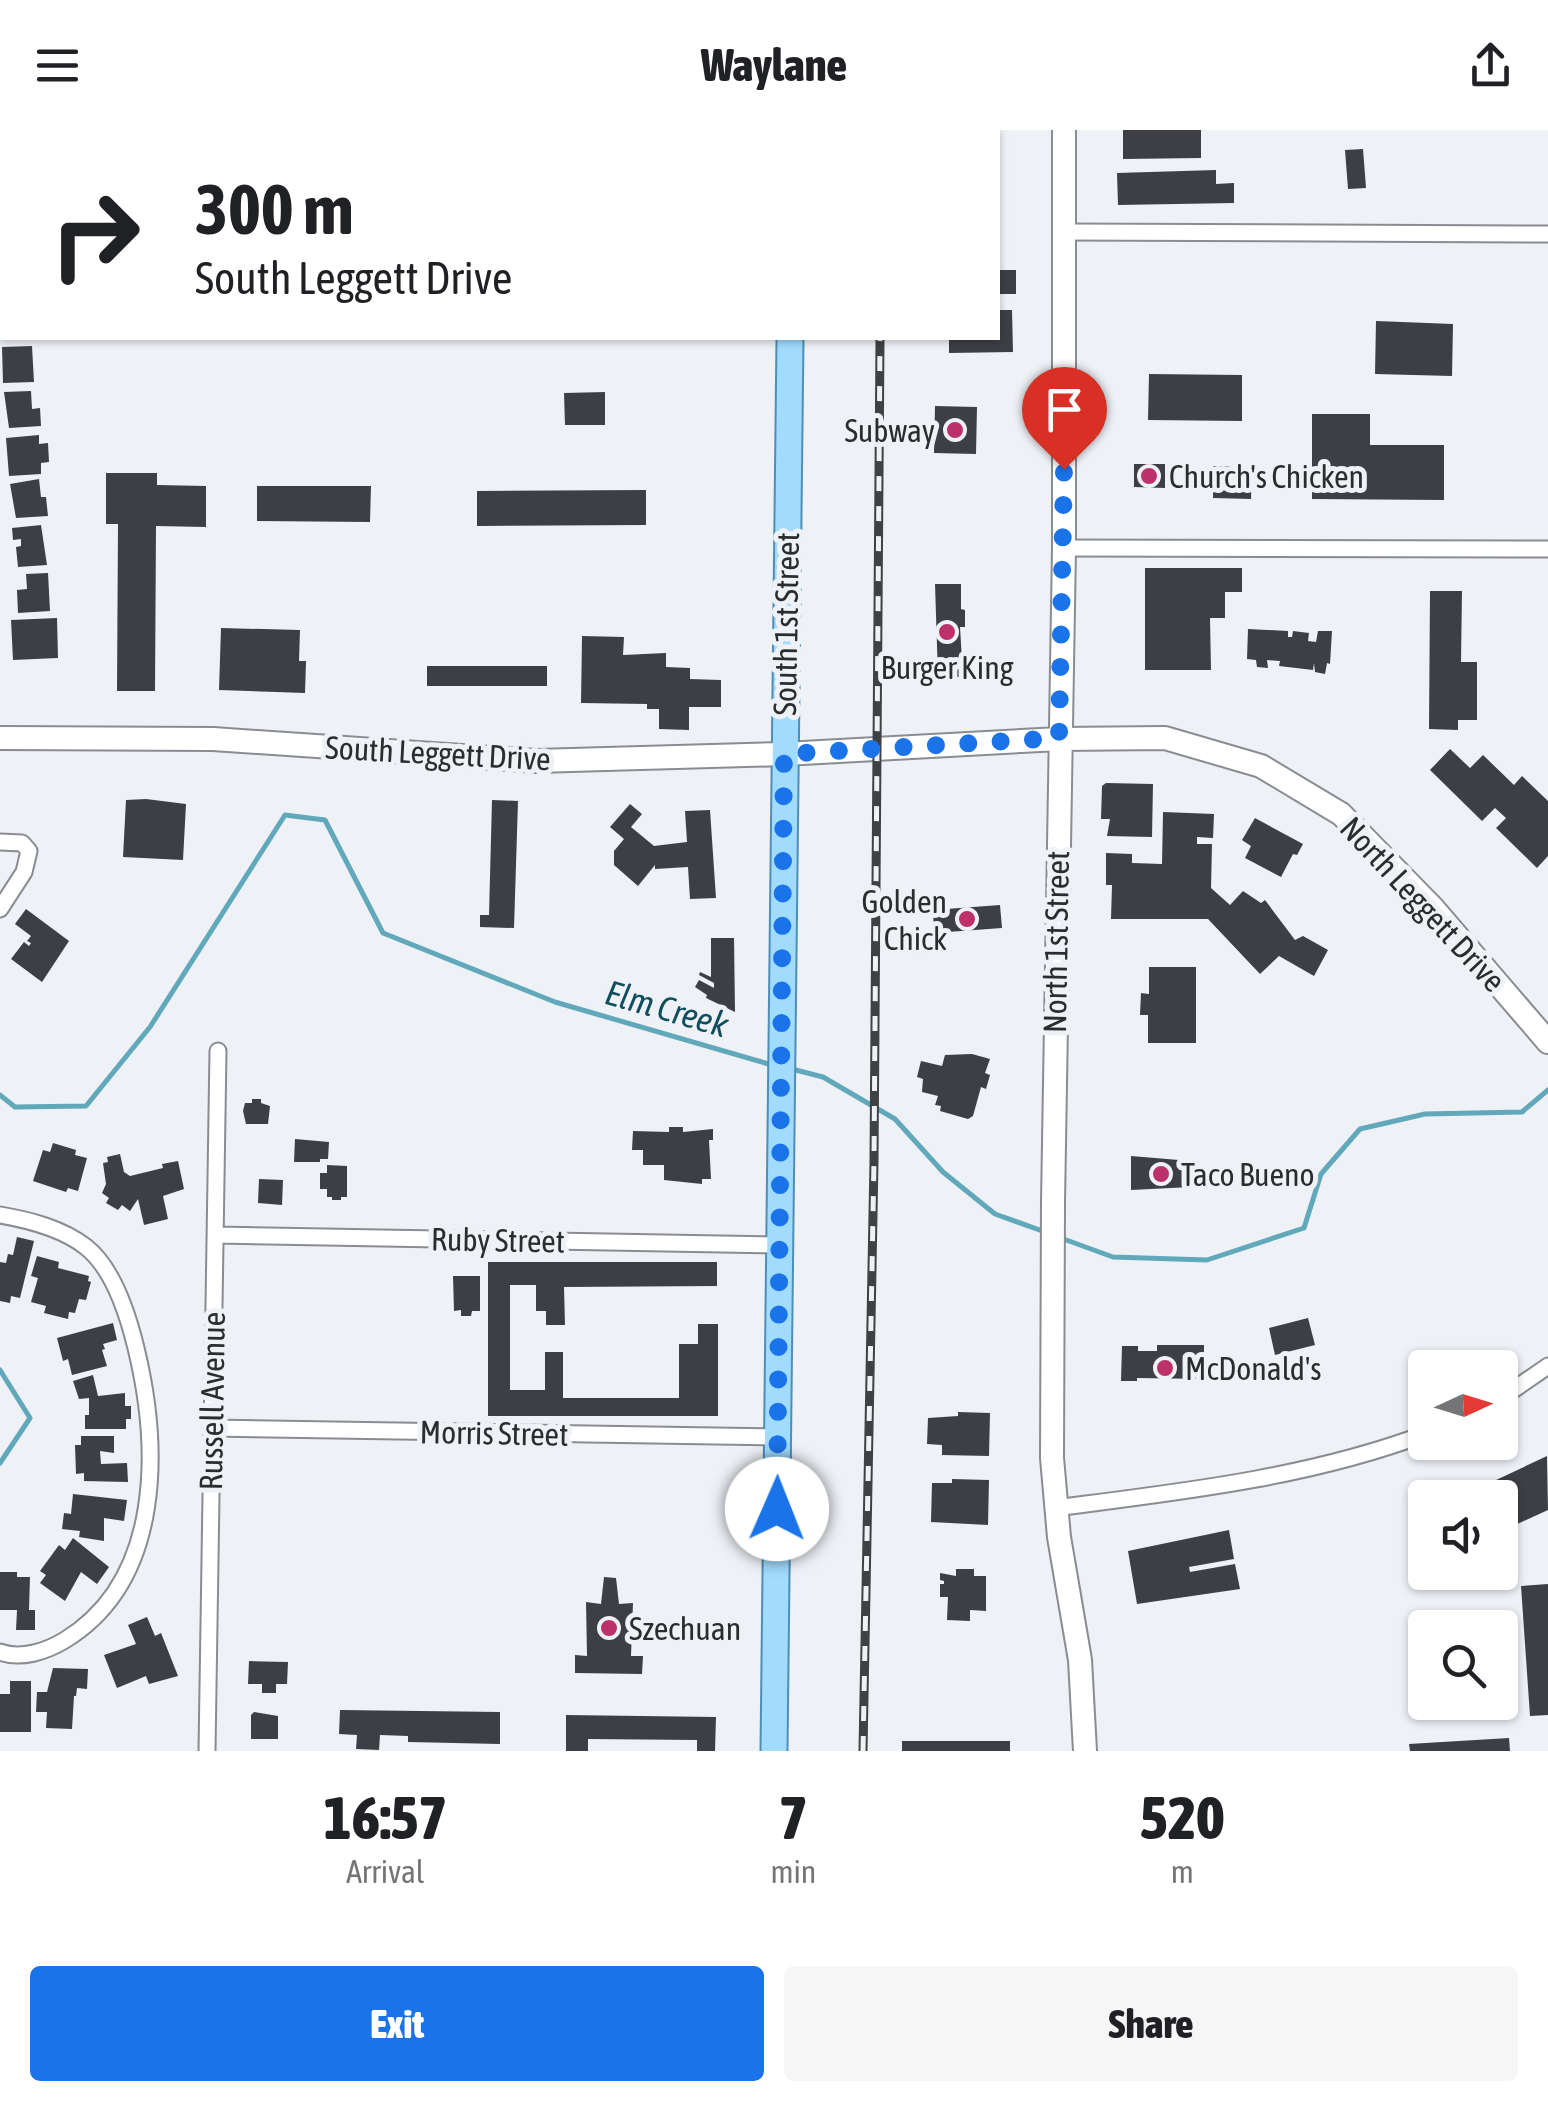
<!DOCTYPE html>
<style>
:root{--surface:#fff;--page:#f6f6f6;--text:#202124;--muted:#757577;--accent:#1a73e8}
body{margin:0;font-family:"Asap Condensed",sans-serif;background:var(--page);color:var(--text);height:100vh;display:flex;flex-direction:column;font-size:38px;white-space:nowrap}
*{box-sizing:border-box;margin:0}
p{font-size:32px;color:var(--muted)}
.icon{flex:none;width:55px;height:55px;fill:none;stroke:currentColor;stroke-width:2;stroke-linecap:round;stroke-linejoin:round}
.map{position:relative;height:1621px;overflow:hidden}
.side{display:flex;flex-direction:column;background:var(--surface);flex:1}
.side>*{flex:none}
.hud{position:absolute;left:0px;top:0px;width:1000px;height:210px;box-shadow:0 2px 8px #0004;background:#fff;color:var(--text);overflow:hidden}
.needle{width:65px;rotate:86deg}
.controls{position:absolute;left:1408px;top:1220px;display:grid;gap:20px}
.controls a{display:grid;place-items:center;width:110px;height:110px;border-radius:10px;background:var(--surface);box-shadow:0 2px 8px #0004;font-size:50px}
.pin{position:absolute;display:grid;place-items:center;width:85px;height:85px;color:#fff;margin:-102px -42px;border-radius:50% 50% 50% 0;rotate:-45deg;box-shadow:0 0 10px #0007}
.pin .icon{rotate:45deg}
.me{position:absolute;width:110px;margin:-55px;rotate:1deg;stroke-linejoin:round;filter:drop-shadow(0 0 8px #0008)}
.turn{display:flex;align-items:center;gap:35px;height:210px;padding:0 30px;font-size:45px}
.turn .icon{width:130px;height:130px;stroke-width:2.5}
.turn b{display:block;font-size:70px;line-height:85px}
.eta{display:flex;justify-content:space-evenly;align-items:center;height:170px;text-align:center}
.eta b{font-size:60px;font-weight:800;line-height:70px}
.primary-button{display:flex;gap:20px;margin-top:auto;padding:20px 30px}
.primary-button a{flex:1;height:115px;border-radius:10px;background:var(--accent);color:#fff;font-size:40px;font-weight:800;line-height:115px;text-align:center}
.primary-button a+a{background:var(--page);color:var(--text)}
header{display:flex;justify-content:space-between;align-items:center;height:130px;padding:0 30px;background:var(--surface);font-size:45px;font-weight:800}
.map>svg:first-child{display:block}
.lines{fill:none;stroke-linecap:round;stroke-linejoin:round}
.stream{stroke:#62a8bb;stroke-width:5}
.building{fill:#3e3f44}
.street-casing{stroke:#898c91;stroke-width:19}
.secondary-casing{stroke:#898c91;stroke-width:26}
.primary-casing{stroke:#4f8eb5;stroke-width:29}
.street{stroke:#fff;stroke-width:15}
.secondary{stroke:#fff;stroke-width:22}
.primary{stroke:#a1dbfe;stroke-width:25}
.rail-casing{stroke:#404143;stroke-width:9}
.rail{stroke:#eef1f6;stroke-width:5;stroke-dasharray:15;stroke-linecap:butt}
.route{stroke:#1a73e8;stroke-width:18;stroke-dasharray:0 32.4}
.poi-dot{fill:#bc316b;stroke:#eef1f6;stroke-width:4}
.labels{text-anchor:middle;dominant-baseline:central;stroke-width:10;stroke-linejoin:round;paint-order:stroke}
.poi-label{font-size:32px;fill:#2b2c2e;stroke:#eef1f6;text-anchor:start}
.street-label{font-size:32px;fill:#2b2c2e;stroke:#eef1f6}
.water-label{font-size:35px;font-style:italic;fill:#114e5d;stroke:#eef1f6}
</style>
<header><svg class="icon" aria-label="menu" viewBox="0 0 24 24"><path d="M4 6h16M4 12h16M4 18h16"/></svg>Waylane<svg class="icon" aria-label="share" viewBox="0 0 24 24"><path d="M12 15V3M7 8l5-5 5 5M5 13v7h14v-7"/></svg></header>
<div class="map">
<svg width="1548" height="1621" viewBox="0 0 1548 1621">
<rect width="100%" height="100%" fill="#eef1f6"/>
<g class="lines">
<!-- stream -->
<path class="stream" d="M788,938L823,947L895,989L943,1042L995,1084L1048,1103
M0,965L15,977L86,976L150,897L285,685L325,690L383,803L555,872L772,935
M1058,1107L1113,1127L1207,1130L1304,1098L1321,1044L1360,999L1425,984L1522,982L1548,960
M0,1240L30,1288L0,1333"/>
</g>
<!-- building -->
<path class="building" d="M1123,0H1201V28L1123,29Z
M1363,19L1366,58L1348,59L1345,20Z
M1216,40V54L1234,53V73L1118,75L1117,43Z
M998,140H1016V164H998Z
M998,180H1012L1013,222L949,223V208H998Z
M1376,191L1453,194L1452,246L1375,244Z
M32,216L34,252L3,253L2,217Z
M1149,244L1242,245V291L1148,290Z
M31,261L32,279L40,278L41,296L9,298L4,262Z
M605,262V295H565L564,263Z
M935,276L977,277L976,324L934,323Z
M1312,284H1370V315H1444V370L1312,369Z
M39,305V314L48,313L49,332L41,333V344L9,346L6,308Z
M1134,334H1165V358L1134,357Z
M1213,336L1252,337L1251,369L1213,368Z
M106,343H157V355L206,356V397L156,396L155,561H117L118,394H106Z
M39,349L41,367H46L48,386L16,388L10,354Z
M257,356H371L370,392L257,391Z
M646,360V395L477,396V361Z
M41,395L47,435L18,437L16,417L21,416V409L13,410L12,398Z
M1145,438H1242V462H1225V488H1210L1211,540H1145Z
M48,443L50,481L18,483L17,460L27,459L26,444Z
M935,454H961V479L965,480V497H960L963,547H938Z
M1430,461H1462L1461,532H1477V590H1458V600L1429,599Z
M57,488L58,528L13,530L11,490Z
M221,498L300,500L299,531H306L305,563L219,560Z
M1248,499L1288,501V507H1292L1293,501L1309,503L1308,511L1316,512L1318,501H1332L1330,534L1327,533L1325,544L1315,542L1314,533L1313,540L1279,536L1280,531L1267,530L1268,538L1257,537L1256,530L1247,529Z
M582,506L624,507L623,525L666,523V537L690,538V549L721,550V577H689V600L659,599V579H647V574L581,573Z
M427,536H547V556H427Z
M1450,619L1470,638L1483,625L1514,655L1522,646L1548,671V726L1537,738L1496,698L1506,688L1495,678L1482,691L1430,640Z
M1106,653L1153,654L1152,707L1107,706L1110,689H1101L1102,656Z
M146,669L186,674L183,730L123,727L126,670Z
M492,670L518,671L514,798L480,797V785H489Z
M630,674L642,684L631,697L654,716L687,712L685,681L710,680L716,768L690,769L688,737L655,739V735L638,756L614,735V721L624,709L610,697Z
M1163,682L1214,684L1213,708L1197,707V714H1212L1211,758L1230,775L1243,761L1261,773L1265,770L1295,810L1303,806L1328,820L1314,846L1279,826L1260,844L1208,789H1111L1112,755H1106V723L1132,724V733L1162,734Z
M1255,688L1303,714L1297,725L1293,724L1281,747L1245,728L1251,716L1242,710Z
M1000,775L1002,798L934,803L933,780Z
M26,779L69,811L42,852L11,829L24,812L29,816L31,813L27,811L31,806L15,794Z
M711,808H734L735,882L706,868L707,865L695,857L699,850L714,858V853L699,845L700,842L711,847Z
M1149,837H1196V913H1148V885H1140L1141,863L1149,864Z
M972,924L990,929L985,943L990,945L986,959L981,957L973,986L968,989L940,981L941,976L935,975L938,966L922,962L923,949L917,947L921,931L942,936L945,925Z
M252,969H261V973L270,976L268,994H246L243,981L245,973H252Z
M669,997H683V1002L713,999V1010H709L711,1049H702V1054L664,1050V1035H643V1020H632L633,1001L669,1002Z
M295,1009L329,1012L328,1029H320V1032H294Z
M53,1013L76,1020L75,1025L87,1028L78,1061L68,1058L66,1062L33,1051L43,1020L50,1022Z
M120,1024L124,1042L130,1046L163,1038L162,1034L178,1031L184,1059L163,1066L168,1089L144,1095L138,1069L130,1081L122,1075L118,1080L106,1073L109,1068L102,1063L106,1054L103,1033L108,1032L107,1027Z
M1131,1026L1191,1031V1057L1131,1060Z
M327,1035L347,1036V1067H341V1070H332V1067H327V1059H320V1043H327Z
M259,1049L283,1050L282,1075L258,1073Z
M17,1107L34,1111L20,1168L11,1166L10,1173L0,1171V1132L6,1133L8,1124L13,1125Z
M37,1126L59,1132L58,1138L89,1146L88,1151L91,1152L86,1170L79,1169L75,1183L69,1182L68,1189L44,1183L46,1176L31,1172L38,1148L31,1146Z
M488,1132H717V1156L564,1157L565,1195H546V1181H536V1155H510V1260H545V1222H563V1268H679V1214H698V1194H718V1286H488Z
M453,1146H480V1181H472L471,1186H461V1180L454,1181Z
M1308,1188L1315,1215L1275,1225L1269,1198Z
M113,1193L117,1210L103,1214L105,1219L102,1220L107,1236L72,1245L68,1229L63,1231L57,1208Z
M1157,1215H1204V1228H1208V1249L1137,1248V1251H1121L1122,1216H1138V1221H1157Z
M93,1245L98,1266L125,1263V1276H131V1289H126V1299H85V1285H89V1268L79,1269L73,1251Z
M958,1282L990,1283L989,1326L942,1325V1315L927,1314L928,1288L958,1286Z
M81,1306H114V1323L100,1321L101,1334L127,1333L128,1352L84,1351V1343L76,1344L75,1315H81Z
M1547,1326L1548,1380L1515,1395L1494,1351Z
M952,1349L989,1350L988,1395L931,1392L932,1353H952Z
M73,1364L127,1370L124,1391L104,1388V1411L79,1407L80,1401L62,1399L64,1383L71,1384Z
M1425,1382V1430L1422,1431L1409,1402L1416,1398L1413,1390Z
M1229,1400L1234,1429L1189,1437L1190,1442L1235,1434L1240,1459L1137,1474L1128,1421Z
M73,1408L109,1437L97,1454L81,1442L65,1471L40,1453L46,1445L40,1441L59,1415L65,1420Z
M956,1439H974V1446H986V1481L970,1480V1491L947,1490L948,1467H940V1454H944V1451L940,1450V1443L956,1446Z
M0,1442H17V1447H30L29,1480H35V1500H16L17,1480H0Z
M604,1447L616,1448L619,1474L633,1473L631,1526H643L642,1544L575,1543V1525L587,1526L586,1472L601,1474Z
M1548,1454V1585L1530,1586L1521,1456Z
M147,1487L155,1506L161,1503L178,1546L149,1554L146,1546L117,1558L104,1525L136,1514L128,1495Z
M249,1531L288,1532L287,1554H276V1563H262V1554H248Z
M53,1538L88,1539L87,1559L77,1558L76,1566H74L72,1599L46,1598L47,1582H36L37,1562H47Z
M10,1551H31V1602H0V1564H10Z
M340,1580L500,1582V1614L408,1612V1606L380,1605L379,1620L356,1619L357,1605L339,1604Z
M254,1582L278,1586V1609H251V1585Z
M566,1585L716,1587L715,1621H697V1610L588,1609V1621H566Z
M1509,1608L1510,1621H1410L1409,1614Z
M902,1611H1010V1621H902Z"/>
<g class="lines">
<!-- street casing -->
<g class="street-casing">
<path id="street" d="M1063,102L1548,104
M1064,418L1548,419
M0,712L22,713L29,721L24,742L0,779
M0,1085C29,1090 62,1098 86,1117C114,1139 128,1185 136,1218C160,1317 163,1450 65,1510C47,1521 21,1530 0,1522
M215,1105L780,1115
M1500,1269L1548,1236
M211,1298L778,1307
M1055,1378C1180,1362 1307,1348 1425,1304
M207,1621L218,921"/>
</g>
<!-- secondary casing -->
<g class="secondary-casing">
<path id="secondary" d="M1064,0V418L1053,1073L1052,1328L1059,1407L1080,1530L1085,1621
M0,608L213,609L536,631L784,624L1059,609L1165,608L1261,636L1341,684L1432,777L1548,912"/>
</g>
<!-- primary casing -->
<g class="primary-casing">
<path id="primary" d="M793,2V0
M774,1621L790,208"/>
</g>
<!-- street -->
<use href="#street" class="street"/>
<!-- secondary -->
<use href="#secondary" class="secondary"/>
<!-- primary -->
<use href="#primary" class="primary"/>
<!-- rail casing -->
<g class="rail-casing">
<path id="rail" d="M883,2V0
M863,1621L874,1031L880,208"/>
</g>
<!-- rail -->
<use href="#rail" class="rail"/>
</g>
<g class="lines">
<!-- route -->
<path class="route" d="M777,1379L784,624L1059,608L1064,339"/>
</g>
<!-- markers -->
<g class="poi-dot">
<circle cx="955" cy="300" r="10"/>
<circle cx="1149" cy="346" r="10"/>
<circle cx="947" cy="502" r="10"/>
<circle cx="967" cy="789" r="10"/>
<circle cx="1161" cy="1044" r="10"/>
<circle cx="1165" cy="1238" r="10"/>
<circle cx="609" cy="1498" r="10"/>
</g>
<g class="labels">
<!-- poi labels -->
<g class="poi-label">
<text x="935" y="300" text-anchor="end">Subway</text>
<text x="1169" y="346">Church's Chicken</text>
<text x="947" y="537" text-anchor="middle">Burger King</text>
<text x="947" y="771" text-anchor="end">Golden<tspan x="947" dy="37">Chick</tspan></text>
<text x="1181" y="1044">Taco Bueno</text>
<text x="1185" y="1238">McDonald's</text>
<text x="629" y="1498">Szechuan</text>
</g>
<!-- street labels -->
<g class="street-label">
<text transform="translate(786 494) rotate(-89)">South 1st Street</text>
<text transform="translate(438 623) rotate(3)">South Leggett Drive</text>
<text transform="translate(1423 774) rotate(47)">North Leggett Drive</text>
<text transform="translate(1056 812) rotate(-89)">North 1st Street</text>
<text transform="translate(498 1110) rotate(1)">Ruby Street</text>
<text transform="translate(212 1271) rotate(-89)">Russell Avenue</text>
<text transform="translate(494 1303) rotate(1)">Morris Street</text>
</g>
<!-- water labels -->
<g class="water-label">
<text transform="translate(667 878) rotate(16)">Elm Creek</text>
</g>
</g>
</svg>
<div class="controls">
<a><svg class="needle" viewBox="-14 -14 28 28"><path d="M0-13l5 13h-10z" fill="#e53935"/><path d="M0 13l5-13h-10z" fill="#757577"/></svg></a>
<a><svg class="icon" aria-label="sound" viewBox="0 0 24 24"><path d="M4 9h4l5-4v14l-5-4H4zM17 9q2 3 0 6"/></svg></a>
<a><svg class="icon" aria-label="search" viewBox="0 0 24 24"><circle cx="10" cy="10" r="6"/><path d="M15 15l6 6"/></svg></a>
</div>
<div class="pin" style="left:1064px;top:339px;background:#d93025"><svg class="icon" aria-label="arrive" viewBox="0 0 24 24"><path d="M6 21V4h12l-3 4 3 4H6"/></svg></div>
<svg class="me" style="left:777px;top:1379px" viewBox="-20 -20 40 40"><circle r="19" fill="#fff"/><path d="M0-13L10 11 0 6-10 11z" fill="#1a73e8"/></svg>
<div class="hud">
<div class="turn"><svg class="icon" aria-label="right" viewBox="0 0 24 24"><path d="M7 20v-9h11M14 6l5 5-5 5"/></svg><div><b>300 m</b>South Leggett Drive</div></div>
</div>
</div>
<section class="side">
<div class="eta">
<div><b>16:57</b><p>Arrival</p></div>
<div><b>7</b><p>min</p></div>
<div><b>520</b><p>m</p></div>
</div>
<div class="primary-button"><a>Exit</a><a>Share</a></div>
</section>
